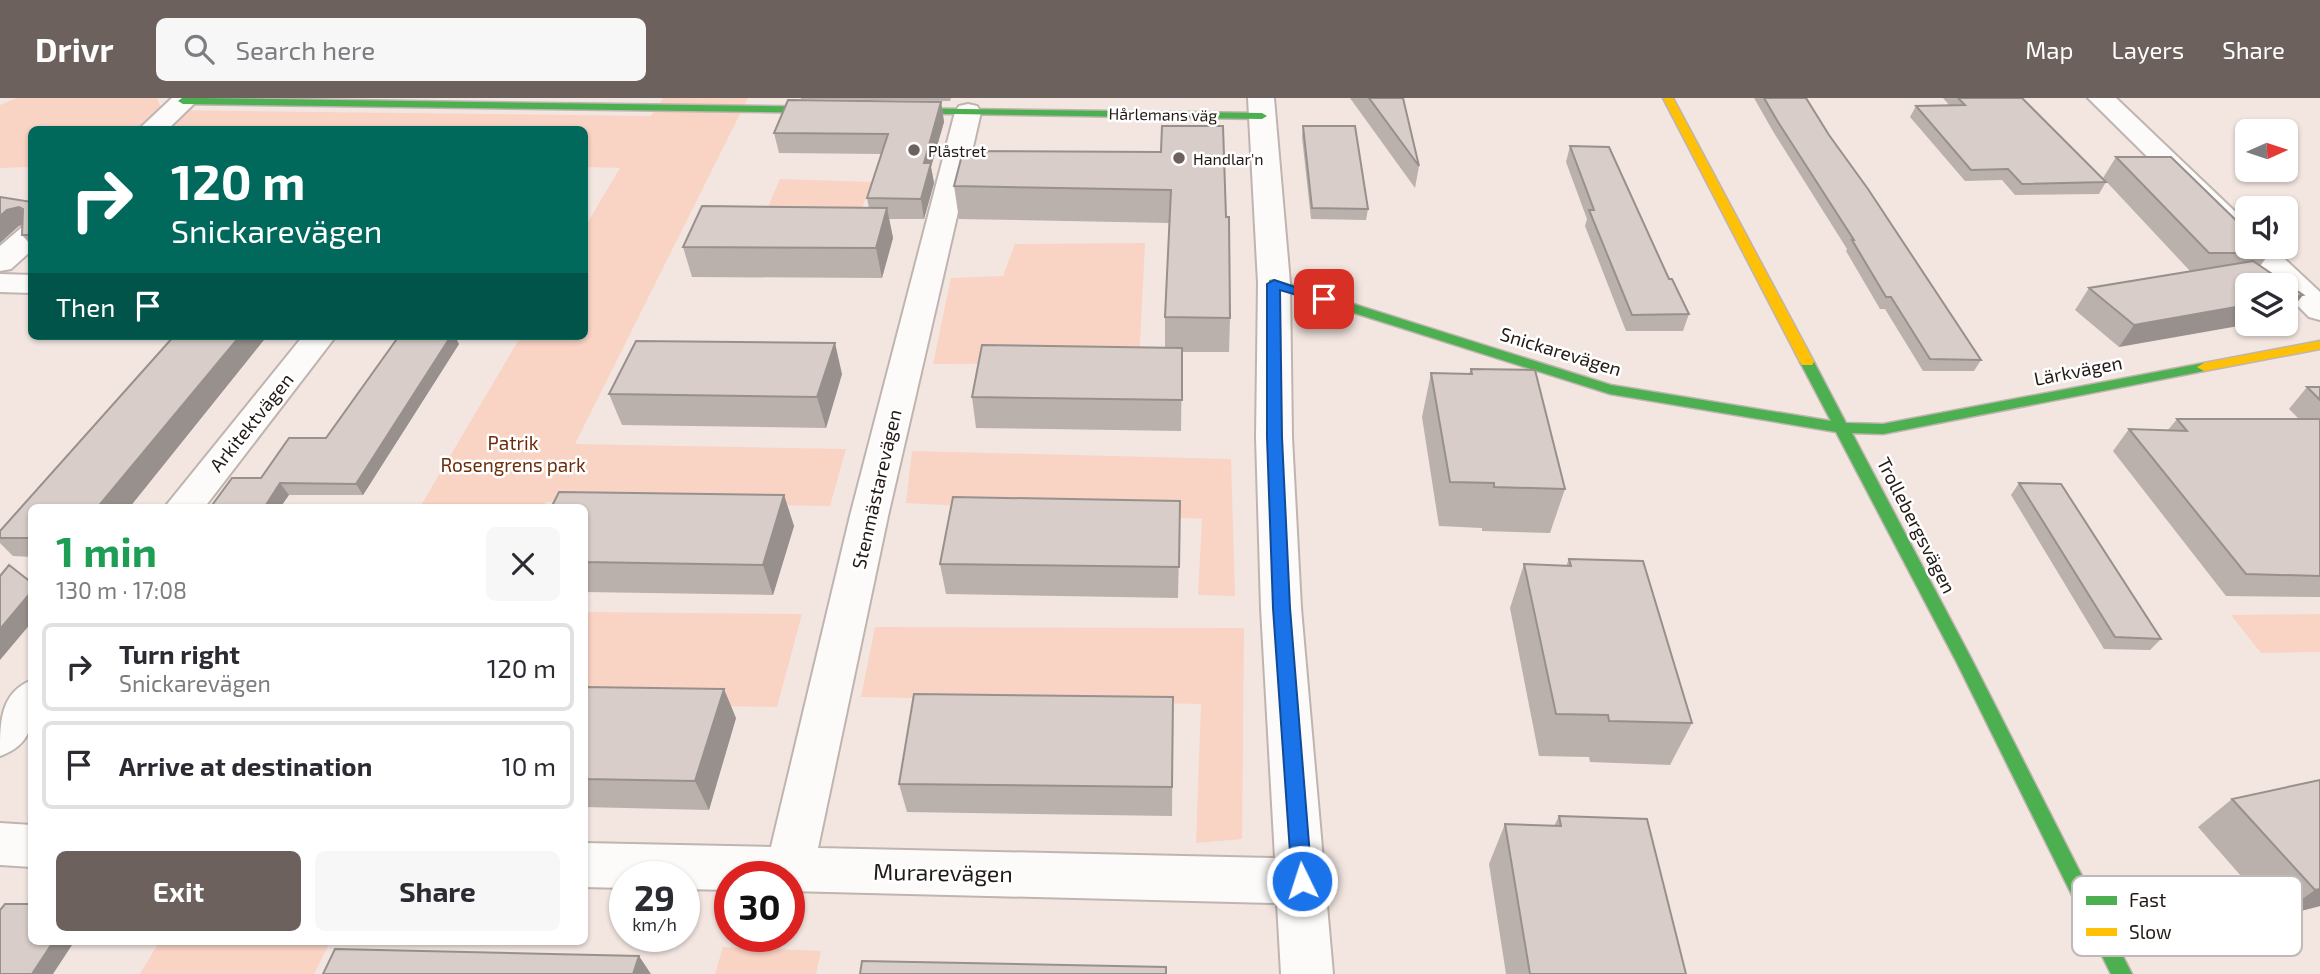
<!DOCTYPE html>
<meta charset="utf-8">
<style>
:root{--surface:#fff;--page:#f7f7f7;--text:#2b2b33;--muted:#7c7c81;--line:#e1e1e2;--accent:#6c615c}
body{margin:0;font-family:"Exo 2",sans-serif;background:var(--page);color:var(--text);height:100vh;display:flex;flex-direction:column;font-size:26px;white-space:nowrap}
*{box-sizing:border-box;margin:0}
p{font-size:23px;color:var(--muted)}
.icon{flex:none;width:38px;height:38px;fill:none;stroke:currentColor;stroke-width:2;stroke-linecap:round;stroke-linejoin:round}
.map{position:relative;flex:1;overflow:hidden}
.drawer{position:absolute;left:28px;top:406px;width:560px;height:441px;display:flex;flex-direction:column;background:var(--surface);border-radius:10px;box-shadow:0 2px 5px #0004}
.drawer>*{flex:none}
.guide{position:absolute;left:28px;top:28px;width:560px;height:214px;border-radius:10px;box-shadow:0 2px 5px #0004;background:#00695c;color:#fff;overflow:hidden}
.needle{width:46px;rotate:87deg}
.controls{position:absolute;left:2235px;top:21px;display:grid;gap:14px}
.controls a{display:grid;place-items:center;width:63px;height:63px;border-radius:10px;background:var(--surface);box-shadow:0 2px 5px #0004;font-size:35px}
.speed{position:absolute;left:609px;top:763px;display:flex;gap:14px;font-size:35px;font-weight:700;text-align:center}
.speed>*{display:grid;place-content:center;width:91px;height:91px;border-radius:50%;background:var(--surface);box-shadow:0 2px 5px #0004;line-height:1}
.speed small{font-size:18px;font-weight:400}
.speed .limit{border:10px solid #d22;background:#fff;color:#111}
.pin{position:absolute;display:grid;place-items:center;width:60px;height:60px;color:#fff;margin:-30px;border-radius:14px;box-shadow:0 4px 10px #0006}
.me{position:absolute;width:77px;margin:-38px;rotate:356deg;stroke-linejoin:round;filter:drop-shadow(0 0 5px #0008)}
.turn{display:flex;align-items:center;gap:24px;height:147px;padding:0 28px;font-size:32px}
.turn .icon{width:91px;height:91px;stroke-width:2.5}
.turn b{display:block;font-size:49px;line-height:60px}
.then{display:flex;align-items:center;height:66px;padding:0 28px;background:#0003;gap:14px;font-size:26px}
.round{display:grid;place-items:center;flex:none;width:74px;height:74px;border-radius:10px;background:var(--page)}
.summary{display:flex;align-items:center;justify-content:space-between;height:119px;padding:0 28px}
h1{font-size:42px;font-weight:700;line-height:52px;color:#1e9e55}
.button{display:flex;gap:14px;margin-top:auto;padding:14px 28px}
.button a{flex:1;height:80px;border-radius:10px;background:var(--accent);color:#fff;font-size:28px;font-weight:700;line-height:80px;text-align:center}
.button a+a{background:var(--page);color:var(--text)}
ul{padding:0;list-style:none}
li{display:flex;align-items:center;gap:21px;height:88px;margin:0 14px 10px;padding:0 14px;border:4px solid var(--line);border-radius:10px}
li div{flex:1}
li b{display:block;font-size:26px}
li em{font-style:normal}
header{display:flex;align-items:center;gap:42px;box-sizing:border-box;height:98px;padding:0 35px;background:var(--accent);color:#fff}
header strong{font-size:33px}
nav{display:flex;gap:38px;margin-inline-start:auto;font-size:24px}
.search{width:490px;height:63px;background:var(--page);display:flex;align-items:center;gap:18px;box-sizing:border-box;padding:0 24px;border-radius:10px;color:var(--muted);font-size:26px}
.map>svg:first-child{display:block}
.green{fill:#f9d3c4}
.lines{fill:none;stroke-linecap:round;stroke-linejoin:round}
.street-casing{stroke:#bfb4b0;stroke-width:4}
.fast-casing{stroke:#bfb4b0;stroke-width:3}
.slow-casing{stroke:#bfb4b0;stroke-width:3}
.street{fill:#fdfbfa;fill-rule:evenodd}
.fast{fill:#4caf50;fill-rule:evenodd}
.slow{fill:#ffc107;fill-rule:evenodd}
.wall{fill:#bab0ac}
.shaded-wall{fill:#97908c}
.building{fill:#d8cdc8;stroke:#97908c;stroke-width:2}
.route{fill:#1a73e8;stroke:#114b97;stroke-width:2}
.poi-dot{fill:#6c615c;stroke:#fff;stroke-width:2.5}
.labels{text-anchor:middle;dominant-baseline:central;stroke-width:5;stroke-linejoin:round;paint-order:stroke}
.far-street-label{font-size:16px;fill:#231915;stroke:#fff}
.far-poi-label{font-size:16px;fill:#231915;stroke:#fff;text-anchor:start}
.street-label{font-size:19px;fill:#231915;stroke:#fff}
.park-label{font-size:19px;fill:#6c2c09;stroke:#fff}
.near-street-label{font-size:23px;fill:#231915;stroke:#fff}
.key{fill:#fff;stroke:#bdbab9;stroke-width:2}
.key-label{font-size:19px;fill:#231915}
</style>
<header>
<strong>Drivr</strong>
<div class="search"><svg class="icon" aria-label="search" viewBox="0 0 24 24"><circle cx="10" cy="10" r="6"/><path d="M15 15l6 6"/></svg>Search here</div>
<nav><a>Map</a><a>Layers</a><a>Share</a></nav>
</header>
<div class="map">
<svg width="2320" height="876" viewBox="0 0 2320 876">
<rect width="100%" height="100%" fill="#f3e6e1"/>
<!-- green -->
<path class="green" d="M17,0H157L162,12L651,18L663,0H748L575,346L846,351L830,408L546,404L543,410L420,409L521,238H584L585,129L620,70L585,69L584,32H32L31,69L0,70V7Z
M780,81L872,84L858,120L764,118Z
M1145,145L1139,265L933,266L951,180L1003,178L1015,146Z
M912,353L1231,361L1235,498L1198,497L1202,421L906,405Z
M585,514L802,516L777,609L585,606Z
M2320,516V554L2261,555L2231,517Z
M875,529L1244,530L1242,741L1196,745L1201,606L861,599Z
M159,844H330L314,876H140Z
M723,849L821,853L816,876H715Z"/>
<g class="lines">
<!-- street casing -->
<g class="street-casing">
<path id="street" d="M172,0H200L167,32H138Z
M1248,0H1274L1290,185L1292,339L1301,510L1333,876H1281L1277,805L789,793V779H730V792L684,791V779H625V790L584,789V745L771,749L850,418L955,14L959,8L968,6L977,8L981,14L888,418L818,750L1275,760L1261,510L1256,339L1258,185Z
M2088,0H2116L2247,125V149H2272L2320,194V222L2309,219L2286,196V187H2277Z
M32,127V152L11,171L0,173V148L21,130Z
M0,176L32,177V195L0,194Z
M303,238H336L204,410H164Z
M32,582C32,616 39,644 0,658C0,623 0,595 32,582Z
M0,725L32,727V769L0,767Z"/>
</g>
<!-- fast casing -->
<g class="fast-casing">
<path id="fast" d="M198,0L835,9L840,12L835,15L183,6L178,3L182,0Z
M892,10L1262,15L1267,18L1262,21L888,15L887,13Z
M1274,181L1611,287L1831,323L1800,264L1807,260L1814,264L1846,325L1883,326L2204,265L2209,266L2211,269L2204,273L1883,336L1852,335L1971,560L2132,876H2111L1957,565L1836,334L1610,296L1269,188V182Z"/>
</g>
<!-- slow casing -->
<g class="slow-casing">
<path id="slow" d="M1663,0H1673L1814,264L1812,267H1802L1800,264Z
M2320,243V251L2204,273L2197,269L2204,265Z"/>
</g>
<!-- street -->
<use href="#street" class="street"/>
<!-- fast -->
<use href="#fast" class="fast"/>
<!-- slow -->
<use href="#slow" class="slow"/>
</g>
<!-- wall -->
<path class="wall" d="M801,0H951L950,3L801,1Z
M1350,0H1403L1419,68L1415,90Z
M1754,0H1806L1829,37L1981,262L1974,273H1923L1885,211H1880L1846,153L1847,151L1774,35Z
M1943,0H2022L2106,84L2099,96L2015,97L2002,82L1965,83L1910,19L1916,8H1950Z
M941,4L944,24L931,69L934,85L924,121H889L893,140L882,180L692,179L683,149L869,110L867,100L882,56L779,55L774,35Z
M1303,28L1368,111L1366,122L1311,121L1302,39Z
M1570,48L1669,181L1689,216L1683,233H1626L1585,128L1587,121L1566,64Z
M1161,54L1226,119L1230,220L1229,254H1182L1181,333L976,330L972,299L1165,249V219L1169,125L959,121L954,88Z
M2116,59L2270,155L2260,168L2119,249L2075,212L2089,190L2190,173L2103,80Z
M0,99L32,104V148L22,137V127L19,128Z
M174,238H267L129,410H32V459L13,458L0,445V433Z
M459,246L363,397H289L261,380L326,340Z
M1471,271L1565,391L1550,435L1482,433V430L1439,428L1422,319L1431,275L1469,276Z
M842,276L826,330L622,327L609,296Z
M2307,289H2320V499L2226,498L2113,353L2129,331L2168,332L2177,321H2299L2289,311Z
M2019,385L2161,541L2150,552L2104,551L2011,397Z
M784,397L794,428L773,497L584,494V410Z
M1180,403L1178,500L946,496L940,466Z
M1569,461L1692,625L1670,667L1590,664L1589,659L1539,658L1510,510L1524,466L1566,468Z
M584,589L736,620L709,712L584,709Z
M1173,599L1172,718L907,714L899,686Z
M2320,682V808L2277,819L2198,729L2232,701Z
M1559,718L1686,876H1506L1489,766L1505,726L1554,728Z"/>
<!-- shaded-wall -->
<path class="shaded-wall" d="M941,4L944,24L931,69L934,85L924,121L921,101L924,65Z
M19,109L31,124L19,128L0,145V118L7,112Z
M887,110L893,140L882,180L876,150Z
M2303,197L2286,219V200Z
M2247,207V226H2250L2119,249L2134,227Z
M240,238H267L129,410H97Z
M451,238H455L459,246L363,397L356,386Z
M835,245L842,276L826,330L817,299Z
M280,385L289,397L280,410H264Z
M784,397L794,428L773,497L763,467Z
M32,493V524L0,562V531Z
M724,591L736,620L709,712L695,683Z
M2320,791V808L2277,819L2315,792Z
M53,844H74L53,876H32Z
M639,858L651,876H633Z"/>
<!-- building -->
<path class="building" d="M1369,0H1403L1419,68Z
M1764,0H1806L1829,37L1868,91L1981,262L1930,261L1891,199H1886L1852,142H1854L1778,24Z
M1958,0H2022L2106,84L2022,86L2008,71L1971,72L1916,8L1965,7Z
M788,2L941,4L924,65H931L921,101L867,100L888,36L774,35Z
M1162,28H1223L1226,119H1229L1230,220L1165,219L1171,92L954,88L963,53L1161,54Z
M1303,28H1355L1368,111L1312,110Z
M1570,48L1609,49L1669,181H1672L1689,216L1632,217L1589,112H1594Z
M2116,59H2171L2247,133V149H2264L2270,155H2209Z
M0,99L32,104V137H22L23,111L19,109L7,112L0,118Z
M702,108L887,110L876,150L683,149Z
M2253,163L2303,197L2286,200V187H2247V207L2134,227L2089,190Z
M174,238H240L97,410H32V440H0V433Z
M399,238H451L356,386L280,385L264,410H210L232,380H261L289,340H326Z
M636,243L835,245L817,299L609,296Z
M982,247L1182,250V302L972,299Z
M1471,271L1535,272L1565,391L1494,389V385L1450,384L1431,275L1472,276Z
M2307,289H2320V302Z
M2177,321H2320V478L2246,476L2129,331L2187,333Z
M2019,385L2061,386L2161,541L2115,539Z
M559,394L784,397L763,467L584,464V410H551Z
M953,399L1180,403L1179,469L940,466Z
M1569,461L1643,463L1692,625L1609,623L1608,617L1556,616L1524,466L1571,468Z
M9,467L32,485V493L0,531V478Z
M584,589L724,591L695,683L584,681Z
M914,596L1173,599L1172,689L899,686Z
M2320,682V791L2315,792L2232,701Z
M1559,718L1647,721L1686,876H1530L1505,726L1561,728Z
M5,806H32V844H53L32,876H0V812Z
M335,851L639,858L633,876H323Z
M862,863L1166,869V876H860Z"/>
<!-- route -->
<path class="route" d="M1274,182L1330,201L1324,205L1280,192L1282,339L1290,510L1312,783L1309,789L1302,792L1295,789L1292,783L1273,510L1267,339V186Z"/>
<!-- markers -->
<g class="poi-dot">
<circle cx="914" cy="52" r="7"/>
<circle cx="1179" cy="60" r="7"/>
</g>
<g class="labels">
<!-- far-street labels -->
<g class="far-street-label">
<text transform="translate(1163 16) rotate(1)">Hårlemans väg</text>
</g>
<!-- far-poi labels -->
<g class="far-poi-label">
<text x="928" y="52">Plåstret</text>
<text x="1193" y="60">Handlar'n</text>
</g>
<!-- street labels -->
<g class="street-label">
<text transform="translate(1561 253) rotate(17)">Snickarevägen</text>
<text transform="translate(2078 272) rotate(-11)">Lärkvägen</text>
<text transform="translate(251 324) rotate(-51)">Arkitektvägen</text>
<text transform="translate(876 391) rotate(-77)">Stenmästarevägen</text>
<text transform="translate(1917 427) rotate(63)">Trollebergsvägen</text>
</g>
<!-- park labels -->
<g class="park-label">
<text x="513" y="344">Patrik<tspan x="513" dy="22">Rosengrens park</tspan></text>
</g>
<!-- near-street labels -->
<g class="near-street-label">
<text transform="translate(943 774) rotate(1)">Murarevägen</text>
</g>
</g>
<!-- legend -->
<rect x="2072" y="778" width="230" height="80" rx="10" class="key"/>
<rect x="2086" y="798" width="31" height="9" fill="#4caf50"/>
<rect x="2086" y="830" width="31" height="8" fill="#ffc107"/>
<g class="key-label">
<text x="2129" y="809">Fast</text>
<text x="2129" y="841">Slow</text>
</g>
</svg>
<div class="controls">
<a><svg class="needle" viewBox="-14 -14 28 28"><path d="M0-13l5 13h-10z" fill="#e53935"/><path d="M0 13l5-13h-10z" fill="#7c7c81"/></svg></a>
<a><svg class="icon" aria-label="sound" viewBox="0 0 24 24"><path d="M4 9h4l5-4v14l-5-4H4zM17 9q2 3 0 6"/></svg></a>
<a><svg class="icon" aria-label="layers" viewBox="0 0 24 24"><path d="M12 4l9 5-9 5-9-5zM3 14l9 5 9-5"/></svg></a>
</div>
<div class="speed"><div>29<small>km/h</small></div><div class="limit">30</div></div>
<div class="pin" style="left:1324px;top:201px;background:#d93025"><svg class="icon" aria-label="arrive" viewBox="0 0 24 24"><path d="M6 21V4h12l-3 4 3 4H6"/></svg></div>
<svg class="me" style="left:1302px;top:783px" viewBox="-20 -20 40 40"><circle r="17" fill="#1a73e8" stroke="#fff" stroke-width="3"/><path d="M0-11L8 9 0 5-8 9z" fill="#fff"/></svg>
<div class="guide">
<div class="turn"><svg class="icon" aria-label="right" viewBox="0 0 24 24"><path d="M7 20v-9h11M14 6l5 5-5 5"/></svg><div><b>120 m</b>Snickarevägen</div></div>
<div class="then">Then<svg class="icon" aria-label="arrive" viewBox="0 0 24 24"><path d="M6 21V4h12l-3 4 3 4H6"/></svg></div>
</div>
<section class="drawer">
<div class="summary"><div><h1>1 min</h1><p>130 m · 17:08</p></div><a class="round"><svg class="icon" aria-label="close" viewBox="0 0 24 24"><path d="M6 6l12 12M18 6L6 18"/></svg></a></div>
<ul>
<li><svg class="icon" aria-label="right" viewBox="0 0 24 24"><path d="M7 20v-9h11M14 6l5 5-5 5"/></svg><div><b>Turn right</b><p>Snickarevägen</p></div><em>120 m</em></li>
<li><svg class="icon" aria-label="arrive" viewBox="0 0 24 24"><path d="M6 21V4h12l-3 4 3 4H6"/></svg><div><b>Arrive at destination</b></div><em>10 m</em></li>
</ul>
<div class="button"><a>Exit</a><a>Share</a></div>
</section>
</div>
